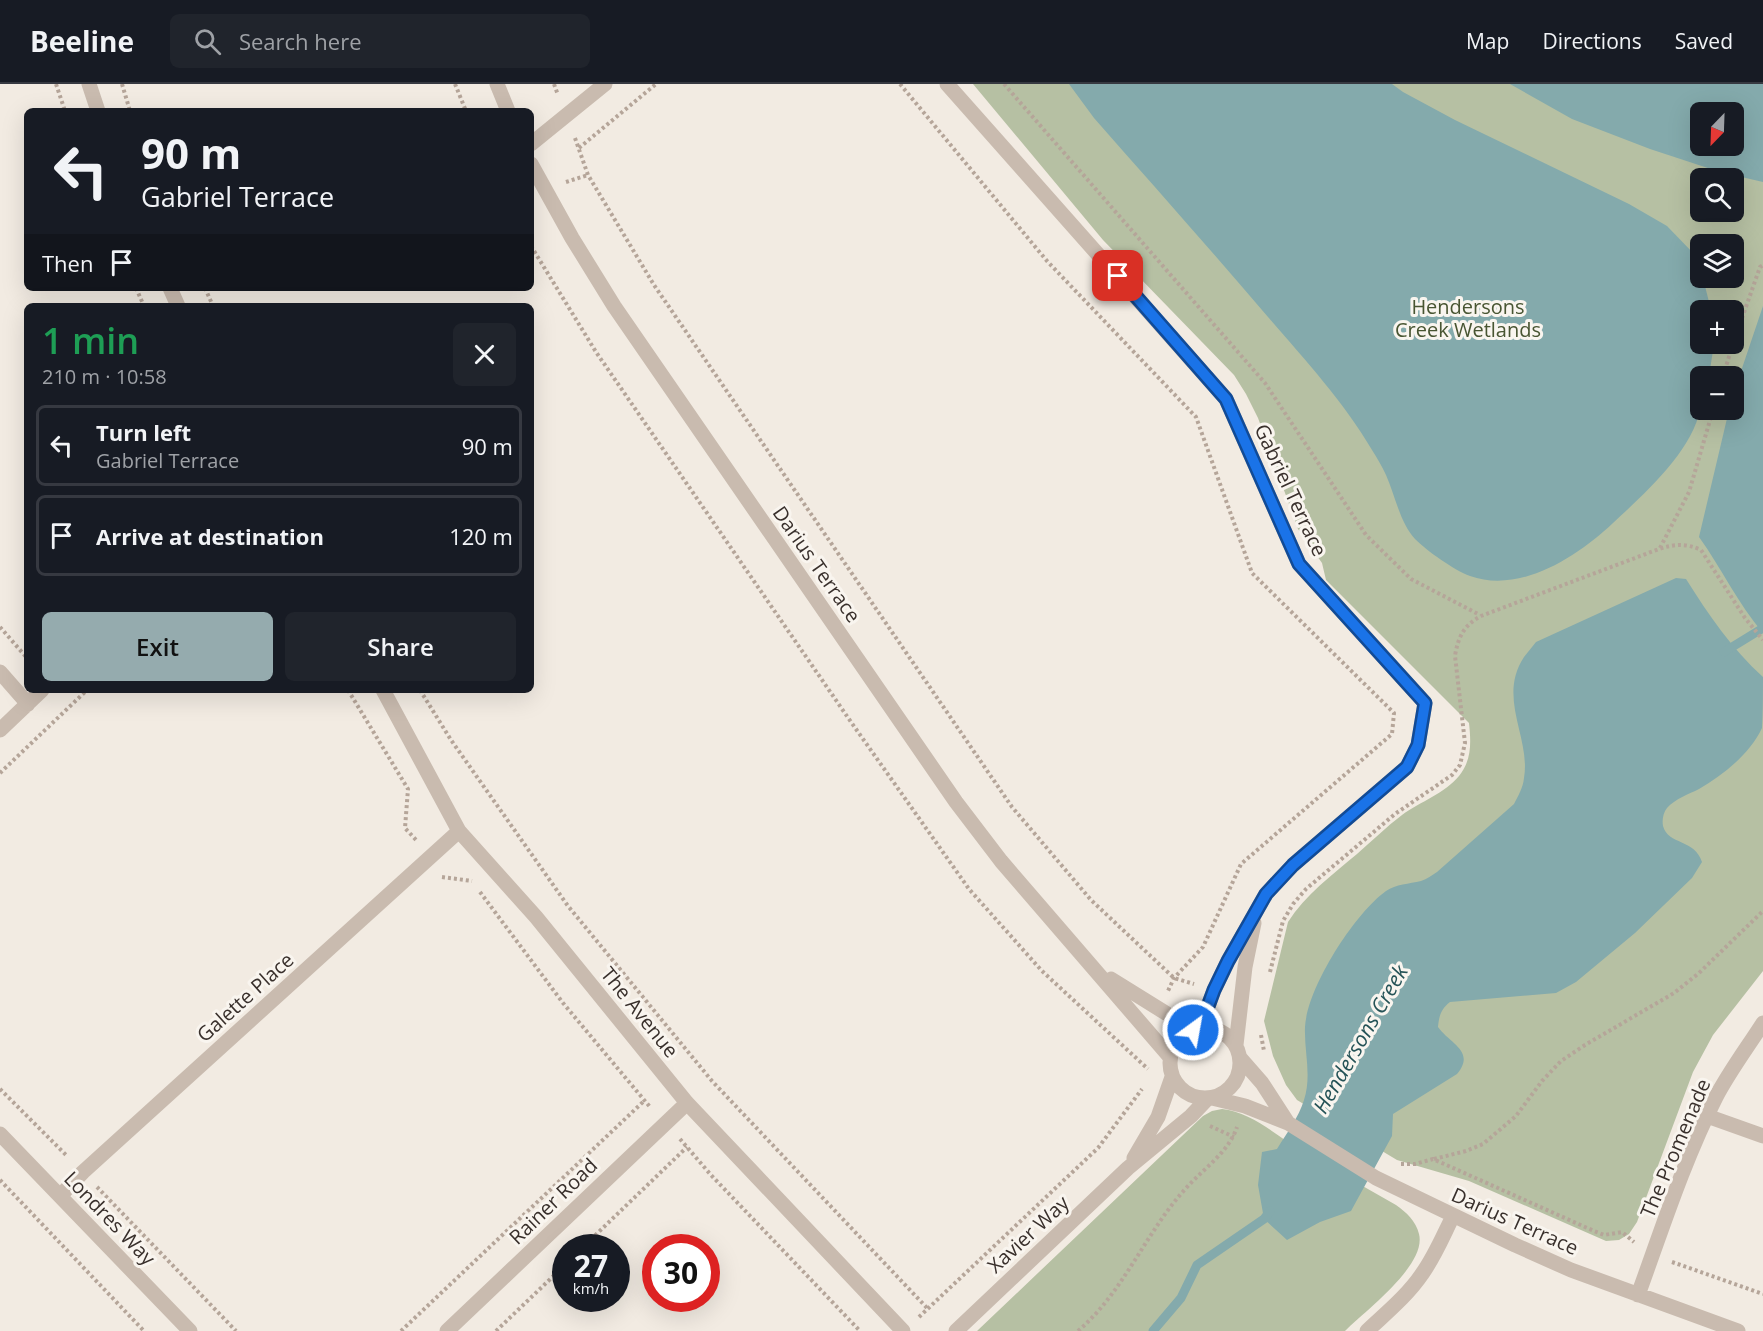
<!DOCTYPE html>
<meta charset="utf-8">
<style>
:root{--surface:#171b24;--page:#20242c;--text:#f1f3f6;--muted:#9ea1a6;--line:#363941;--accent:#95abae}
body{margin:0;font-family:"Open Sans",sans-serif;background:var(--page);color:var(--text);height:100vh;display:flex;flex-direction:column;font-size:22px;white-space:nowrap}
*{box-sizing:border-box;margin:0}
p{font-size:20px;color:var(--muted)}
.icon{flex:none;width:33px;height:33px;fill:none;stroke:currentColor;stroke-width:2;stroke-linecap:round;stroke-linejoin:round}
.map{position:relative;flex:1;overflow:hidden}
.side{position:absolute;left:24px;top:219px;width:510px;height:390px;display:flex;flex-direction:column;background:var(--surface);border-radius:9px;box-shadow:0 6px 24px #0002}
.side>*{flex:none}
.top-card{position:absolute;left:24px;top:24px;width:510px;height:183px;border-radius:9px;box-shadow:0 6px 24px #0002;background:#171b24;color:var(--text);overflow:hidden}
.needle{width:39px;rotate:203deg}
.buttons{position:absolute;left:1690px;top:18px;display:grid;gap:12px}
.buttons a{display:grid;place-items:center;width:54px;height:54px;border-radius:9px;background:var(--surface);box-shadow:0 6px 24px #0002;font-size:30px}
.speed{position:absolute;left:552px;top:1150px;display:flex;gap:12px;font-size:30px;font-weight:700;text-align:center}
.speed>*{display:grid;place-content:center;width:78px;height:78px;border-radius:50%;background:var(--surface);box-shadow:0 6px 24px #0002;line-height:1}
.speed small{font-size:15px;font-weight:400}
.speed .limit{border:9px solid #d22;background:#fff;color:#111}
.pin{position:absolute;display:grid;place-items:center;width:51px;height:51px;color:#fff;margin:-26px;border-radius:12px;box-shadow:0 3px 9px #0006}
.me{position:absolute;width:66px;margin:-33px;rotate:32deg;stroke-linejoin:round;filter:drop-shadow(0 0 4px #0008)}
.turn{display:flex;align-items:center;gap:21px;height:126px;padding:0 18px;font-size:27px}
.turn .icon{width:78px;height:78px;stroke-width:2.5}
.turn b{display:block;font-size:42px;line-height:51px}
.then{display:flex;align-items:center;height:57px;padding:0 18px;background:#0003;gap:12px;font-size:22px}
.round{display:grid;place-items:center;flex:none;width:63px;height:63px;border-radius:9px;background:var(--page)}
.summary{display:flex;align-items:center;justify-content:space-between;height:102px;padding:0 18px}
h1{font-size:36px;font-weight:600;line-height:45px;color:#1e9e55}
.cta{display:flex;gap:12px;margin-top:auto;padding:12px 18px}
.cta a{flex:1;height:69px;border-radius:9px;background:var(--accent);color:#111;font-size:24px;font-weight:600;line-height:69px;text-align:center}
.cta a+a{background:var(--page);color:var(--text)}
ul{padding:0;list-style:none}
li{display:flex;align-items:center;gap:18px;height:81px;margin:0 12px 9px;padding:0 6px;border:3px solid var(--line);border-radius:9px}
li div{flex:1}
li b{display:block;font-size:22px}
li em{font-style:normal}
header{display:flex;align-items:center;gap:36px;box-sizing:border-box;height:84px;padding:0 30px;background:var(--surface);border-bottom:2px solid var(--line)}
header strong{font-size:28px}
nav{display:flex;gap:33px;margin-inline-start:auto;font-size:21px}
.search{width:420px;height:54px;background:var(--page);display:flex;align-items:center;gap:15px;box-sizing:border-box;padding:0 21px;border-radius:9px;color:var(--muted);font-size:22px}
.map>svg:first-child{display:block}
.green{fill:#b6c0a3;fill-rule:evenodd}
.water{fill:#84aaac;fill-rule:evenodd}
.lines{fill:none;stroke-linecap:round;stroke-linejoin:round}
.stream{stroke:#84aaac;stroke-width:9}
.path{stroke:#b5a599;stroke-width:4;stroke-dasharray:3 3;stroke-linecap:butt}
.minor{stroke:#c9bbaf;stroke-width:15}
.route-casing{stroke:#114b97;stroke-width:15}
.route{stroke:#1a73e8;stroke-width:10}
.labels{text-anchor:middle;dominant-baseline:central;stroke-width:6;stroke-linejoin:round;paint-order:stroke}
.park-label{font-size:20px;fill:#485532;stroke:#f9f5ef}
.street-label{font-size:20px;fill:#39302c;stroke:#f9f5ef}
.water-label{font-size:21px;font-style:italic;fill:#255357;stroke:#f9f5ef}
</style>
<header>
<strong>Beeline</strong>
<div class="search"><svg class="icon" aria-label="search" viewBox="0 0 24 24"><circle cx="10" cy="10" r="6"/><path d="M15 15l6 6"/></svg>Search here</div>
<nav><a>Map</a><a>Directions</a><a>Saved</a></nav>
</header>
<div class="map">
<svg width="1763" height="1247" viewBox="0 0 1763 1247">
<rect width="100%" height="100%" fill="#f2ebe2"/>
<!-- green -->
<path class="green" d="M973,0H1763V887L1713,951L1693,988L1637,1138L1629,1150L1619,1156L1606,1157L1469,1097L1397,1076L1297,1016L1286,1001L1273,972L1264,937L1288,838C1305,811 1332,791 1357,770C1372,757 1386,743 1402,731C1420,718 1445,709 1459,692C1472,676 1471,658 1469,639L1326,496L1322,479L1298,445L1258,334L1246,310L1234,291L1103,156ZM1701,28H1734V62H1701ZM1701,94H1734V128H1701ZM1701,160H1734V194H1701ZM1701,226H1734V260H1701ZM1701,292H1734V326H1701Z
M1222,1025C1252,1028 1278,1053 1303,1068C1334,1086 1365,1103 1396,1121C1406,1128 1416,1137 1419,1150C1427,1181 1365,1227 1345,1247H977L1203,1032L1212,1027Z"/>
<!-- water -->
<path class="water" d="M1069,0H1392L1403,8L1455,36L1629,120L1667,142L1695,171L1701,194H1703L1711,226H1701V260H1714L1709,292H1701C1701,303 1702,315 1700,325C1693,367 1642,412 1613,439C1577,473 1520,510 1470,492C1454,486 1427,467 1415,455C1400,439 1395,411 1386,391C1382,382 1377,374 1372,366C1344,318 1304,275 1268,233C1211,166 1152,100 1094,34Z
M1510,0H1763V98L1720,88L1650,65L1572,35ZM1701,28H1734V62H1701Z
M1763,222V549C1738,520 1722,485 1699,453L1729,326H1734V308Z
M1676,494L1686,495C1708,530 1732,565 1763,593C1763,606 1763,634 1762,644C1750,670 1723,691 1699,705C1689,710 1675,715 1667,724C1663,729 1662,736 1663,742C1668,761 1695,755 1702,778L1692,794L1635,849L1576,898L1556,909L1450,918C1441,925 1439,932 1438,943C1450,960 1476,967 1457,990L1393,1030L1392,1052L1351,1127L1320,1138L1287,1156L1264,1135L1258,1101L1262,1068L1277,1065C1286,1050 1299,1033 1304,1016C1312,991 1304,968 1305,943C1307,904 1354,830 1386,807C1396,800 1409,800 1421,797C1427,795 1432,791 1437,788L1514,720C1518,712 1523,704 1524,694C1531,654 1497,614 1524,573C1528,568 1532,563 1536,558Z"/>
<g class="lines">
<!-- stream -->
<path class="stream" d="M1724,568L1763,544
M1153,1247L1181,1214L1197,1181L1264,1135L1270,1127"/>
<!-- path -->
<path class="path" d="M56,0L65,27
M122,0L130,27
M455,0L466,27
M554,0L558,11
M900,0L1047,177L1196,333L1252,489L1394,629L1392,650L1241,780L1203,863L1174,894L1168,907
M1004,0L1265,299L1366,451L1411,495L1480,531
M575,54L588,91L654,201L1012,723L1091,816L1174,894L1194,900
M579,64L656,0
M566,98L588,91
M531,162L596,268L851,638L969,805L1042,887L1148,985
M136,204L144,222
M205,204L213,222
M1734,257L1760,183L1763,181
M1723,292L1733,260
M1660,464L1689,408L1713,326
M0,543L27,574
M348,606L408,705L405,744L417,757
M420,606L451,656L568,822L712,997L928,1225
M0,689L87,606
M442,793L472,797
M480,808L563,919L650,1023
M1270,888L1283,837L1293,820L1306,805L1395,730L1452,691L1460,681L1465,659L1455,572C1458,553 1464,541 1481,532L1659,465C1674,460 1686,459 1701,466L1745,534L1763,556
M1261,951L1264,967
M0,1005L67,1072
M1210,1042L1234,1053
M680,1055L711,1091L860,1247
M1434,1075L1466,1067L1483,1060L1516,1032L1542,997L1561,977L1585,961L1674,909L1699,889L1763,827
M1401,1080H1415L1433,1075L1594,1147L1604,1151L1622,1148L1634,1158
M0,1096L144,1247
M97,1103L236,1247
M582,1164L687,1063
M1672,1178L1763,1210
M919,1233L1098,1064L1142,1005
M401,1247L644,1017
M496,1247L566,1180
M1078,1247C1126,1206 1147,1144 1190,1100C1207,1082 1229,1067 1237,1043"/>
<!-- minor -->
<path class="minor" d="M89,0L98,27
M497,0L508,27
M947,0L1226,315L1299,480L1425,619L1418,661L1407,683L1293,781L1266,810L1228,877L1214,906L1200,944
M531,60L605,0
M531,80L572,154L614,222L956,718L1001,777L1170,973
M170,204L178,222
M0,588L28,620
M383,606L459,747L536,833L687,1019L903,1247
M0,646L42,606
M1111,895L1193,946
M1170 979a35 35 0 1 1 70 0a35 35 0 1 1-70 0Z
M1236,961L1245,883L1254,839
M1241,975L1262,999L1288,1039
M1212,1014L1245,1022L1288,1039L1376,1094L1515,1161L1571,1186L1738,1247
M1707,1032L1763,1052
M0,1050L190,1247
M1134,1074L1158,1033L1172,993
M60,1112L83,1088L459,747
M1638,1211C1662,1145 1684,1076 1716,1013C1729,988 1747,964 1763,939
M447,1247L687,1019
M956,1247L1128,1084L1191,1032L1207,1015
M1367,1247C1386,1229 1407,1212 1422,1190C1435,1172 1443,1152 1453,1132"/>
</g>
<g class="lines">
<!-- route casing -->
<g class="route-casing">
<path id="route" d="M1118,192L1226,315L1299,480L1425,619L1418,661L1407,683L1293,781L1266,810L1228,877L1214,906L1200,944L1193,946"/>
</g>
<!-- route -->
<use href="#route" class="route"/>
</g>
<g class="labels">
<!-- park labels -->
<g class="park-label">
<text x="1468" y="222">Hendersons<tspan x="1468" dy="23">Creek Wetlands</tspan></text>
</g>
<!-- street labels -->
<g class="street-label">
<text transform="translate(1291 406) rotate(65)">Gabriel Terrace</text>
<text transform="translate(817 480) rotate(55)">Darius Terrace</text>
<text transform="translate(245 913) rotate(-42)">Galette Place</text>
<text transform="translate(640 928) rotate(51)">The Avenue</text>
<text transform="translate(1675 1064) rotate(-67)">The Promenade</text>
<text transform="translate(553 1117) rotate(-44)">Rainer Road</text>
<text transform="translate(110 1134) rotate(46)">Londres Way</text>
<text transform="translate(1515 1137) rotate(24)">Darius Terrace</text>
<text transform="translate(1028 1150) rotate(-43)">Xavier Way</text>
</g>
<!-- water labels -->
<g class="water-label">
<text transform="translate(1360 955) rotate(-60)">Hendersons Creek</text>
</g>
</g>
</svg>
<div class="buttons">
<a><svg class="needle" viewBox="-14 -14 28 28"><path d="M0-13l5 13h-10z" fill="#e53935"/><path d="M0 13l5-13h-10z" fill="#9ea1a6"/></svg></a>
<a><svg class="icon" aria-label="search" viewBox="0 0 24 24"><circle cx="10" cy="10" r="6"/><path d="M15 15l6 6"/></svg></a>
<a><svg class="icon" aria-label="layers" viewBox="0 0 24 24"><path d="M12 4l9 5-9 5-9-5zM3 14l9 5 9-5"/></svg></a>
<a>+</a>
<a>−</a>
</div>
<div class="speed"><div>27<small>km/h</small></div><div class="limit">30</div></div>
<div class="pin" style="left:1118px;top:192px;background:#d93025"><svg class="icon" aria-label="arrive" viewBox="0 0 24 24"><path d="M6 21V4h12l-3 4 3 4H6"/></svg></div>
<svg class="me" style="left:1193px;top:946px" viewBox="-20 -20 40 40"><circle r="17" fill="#1a73e8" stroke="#fff" stroke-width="3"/><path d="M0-11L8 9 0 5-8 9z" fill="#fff"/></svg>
<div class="top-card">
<div class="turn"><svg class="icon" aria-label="left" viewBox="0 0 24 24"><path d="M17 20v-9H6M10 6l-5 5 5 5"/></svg><div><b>90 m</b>Gabriel Terrace</div></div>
<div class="then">Then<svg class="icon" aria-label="arrive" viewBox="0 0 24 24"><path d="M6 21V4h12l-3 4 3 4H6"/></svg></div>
</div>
<section class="side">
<div class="summary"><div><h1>1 min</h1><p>210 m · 10:58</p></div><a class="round"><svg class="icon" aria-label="close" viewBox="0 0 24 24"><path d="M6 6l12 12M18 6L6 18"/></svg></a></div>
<ul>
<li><svg class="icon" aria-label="left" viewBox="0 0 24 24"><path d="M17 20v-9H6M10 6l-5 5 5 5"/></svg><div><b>Turn left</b><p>Gabriel Terrace</p></div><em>90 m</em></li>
<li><svg class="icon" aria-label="arrive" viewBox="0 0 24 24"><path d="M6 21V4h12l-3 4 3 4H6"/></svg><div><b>Arrive at destination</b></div><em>120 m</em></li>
</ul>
<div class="cta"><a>Exit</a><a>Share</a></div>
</section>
</div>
